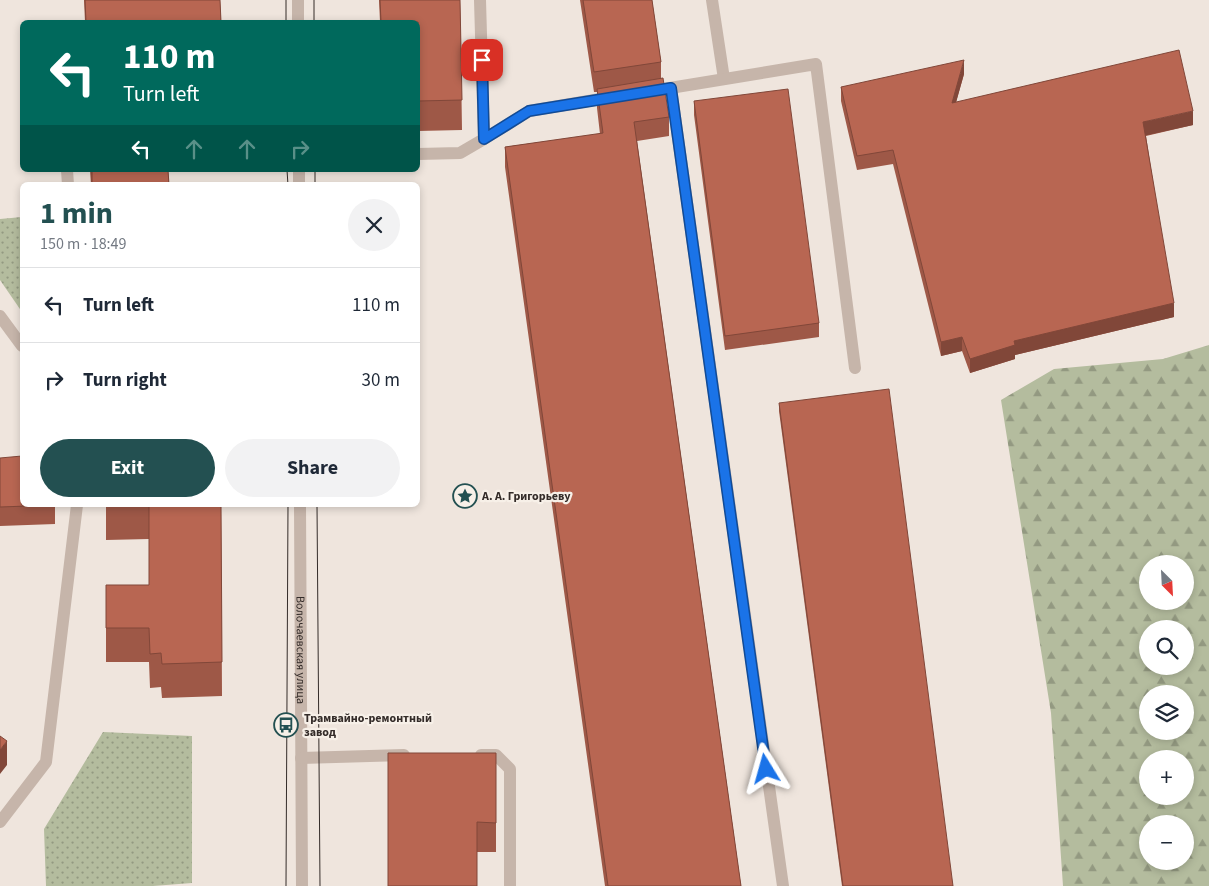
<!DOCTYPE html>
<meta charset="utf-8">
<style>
:root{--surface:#fff;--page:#f2f2f3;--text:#1f2937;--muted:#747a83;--line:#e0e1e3;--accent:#235051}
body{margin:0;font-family:"Source Sans 3",sans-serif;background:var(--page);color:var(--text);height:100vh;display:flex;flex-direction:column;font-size:19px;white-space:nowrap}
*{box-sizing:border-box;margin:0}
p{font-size:16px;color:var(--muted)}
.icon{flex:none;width:28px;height:28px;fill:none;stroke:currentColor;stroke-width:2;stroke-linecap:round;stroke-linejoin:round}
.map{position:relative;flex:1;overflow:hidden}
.details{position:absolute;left:20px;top:182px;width:400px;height:325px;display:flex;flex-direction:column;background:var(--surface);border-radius:8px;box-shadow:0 2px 8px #0003}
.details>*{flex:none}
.top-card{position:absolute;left:20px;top:20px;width:400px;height:152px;border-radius:8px;box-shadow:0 2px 8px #0003;background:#00695c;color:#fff;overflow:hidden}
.needle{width:32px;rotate:156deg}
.fabs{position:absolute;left:1139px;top:555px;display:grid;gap:10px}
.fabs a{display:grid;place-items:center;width:55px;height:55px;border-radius:50%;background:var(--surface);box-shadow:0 2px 8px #0003;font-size:25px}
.pin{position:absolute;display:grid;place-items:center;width:42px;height:42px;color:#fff;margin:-21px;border-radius:10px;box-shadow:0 2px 8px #0006}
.me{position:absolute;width:55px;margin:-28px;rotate:352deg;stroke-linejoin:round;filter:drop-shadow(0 0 4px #0008)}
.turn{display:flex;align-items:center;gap:18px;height:105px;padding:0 20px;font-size:22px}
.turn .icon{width:65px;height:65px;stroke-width:2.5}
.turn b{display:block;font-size:35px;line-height:42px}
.lanes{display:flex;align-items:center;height:48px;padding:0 20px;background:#0003;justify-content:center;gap:25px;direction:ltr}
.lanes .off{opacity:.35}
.round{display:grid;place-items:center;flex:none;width:52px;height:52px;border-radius:26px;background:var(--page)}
.summary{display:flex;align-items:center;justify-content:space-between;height:85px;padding:0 20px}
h1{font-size:30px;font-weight:700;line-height:38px;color:var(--accent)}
.button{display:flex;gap:10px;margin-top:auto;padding:10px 20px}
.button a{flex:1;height:58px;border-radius:30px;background:var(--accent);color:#fff;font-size:20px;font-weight:700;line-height:58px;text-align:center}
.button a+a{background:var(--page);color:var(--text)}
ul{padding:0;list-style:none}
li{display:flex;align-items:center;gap:15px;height:75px;padding:0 20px;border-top:1px solid var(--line)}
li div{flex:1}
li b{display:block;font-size:19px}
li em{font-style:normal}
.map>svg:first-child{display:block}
.grass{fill:url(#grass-dots)}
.forest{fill:url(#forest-firs);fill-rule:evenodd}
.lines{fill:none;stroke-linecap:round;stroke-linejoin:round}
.minor{stroke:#c6b5aa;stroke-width:12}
.tram{stroke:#342c29;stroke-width:1}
.wall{fill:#9e5847}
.shaded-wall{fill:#814739}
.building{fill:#b86652;stroke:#814739}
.route-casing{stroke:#114b97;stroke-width:12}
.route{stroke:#1a73e8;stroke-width:9}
.labels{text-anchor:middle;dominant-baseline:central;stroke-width:4.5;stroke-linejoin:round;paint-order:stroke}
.poi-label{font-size:12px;font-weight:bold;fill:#342c29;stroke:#f7f0e8;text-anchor:start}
.street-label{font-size:12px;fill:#342c29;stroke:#f7f0e8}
</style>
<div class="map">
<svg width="1209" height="886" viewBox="0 0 1209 886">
<defs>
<pattern id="grass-dots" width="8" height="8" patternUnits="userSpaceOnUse" patternTransform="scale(1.25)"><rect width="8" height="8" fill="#b4bc9e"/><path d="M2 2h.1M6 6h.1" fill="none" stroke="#939981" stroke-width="1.8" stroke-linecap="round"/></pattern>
<pattern id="forest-firs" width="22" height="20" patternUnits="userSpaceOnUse" patternTransform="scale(1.25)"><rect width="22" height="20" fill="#b4bc9e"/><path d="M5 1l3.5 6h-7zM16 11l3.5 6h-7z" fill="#939981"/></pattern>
</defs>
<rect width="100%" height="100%" fill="#efe5dd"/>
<!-- grass -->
<path class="grass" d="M22,217V312L0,280V219Z
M103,732L192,736V883L153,886H46L44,829Z"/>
<!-- forest -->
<path class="forest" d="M1209,345V886H1063L1051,713L1001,400L1054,369L1163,359ZM1148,564H1185V601H1148ZM1148,629H1185V666H1148ZM1148,694H1185V731H1148ZM1148,759H1185V796H1148ZM1148,824H1185V861H1148Z"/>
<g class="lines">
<!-- minor -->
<g class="minor">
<path d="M298,0V22"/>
<path d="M712,0L724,79"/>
<path d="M671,88L783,886"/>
<path d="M664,89L816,64L855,368"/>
<path d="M484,139L529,111L612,97"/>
<path d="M418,154L460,153L484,139L480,0"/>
<path d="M67,170L68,185"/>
<path d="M299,170V185"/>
<path d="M0,316L22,346"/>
<path id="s1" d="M300,505L302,886"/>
<path d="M481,755H496L510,769V886"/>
<path d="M301,758L404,755"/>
<path d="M0,822L46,762L77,505"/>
</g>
<!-- tram -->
<path class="tram" d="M286,0V22
M314,0V22
M287,170L288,185
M315,170V185
M317,505L320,886
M286,886L288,505"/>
</g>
<!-- wall -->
<path class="wall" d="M84,0H220L221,22H85Z
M379,0H460L462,130L418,131V22H380Z
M580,0H652L661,62V78L669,117V136L637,141L741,886H605L505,167V147L600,134L597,108V92H594Z
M964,74L956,102L1193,125L1146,136L1174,317L1015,355V359L970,373L962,351L941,356L893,164L857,170L841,101V87Z
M694,101L819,323V337L725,350L694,115Z
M90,170H168L169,185H91Z
M779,403L953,886H842L779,411Z
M0,458L55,505V524L0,526Z
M106,505H221L222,696L162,698L161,687L150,688L149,662H106V585H149V539L106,540Z
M388,753H496V852H477Z"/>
<!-- shaded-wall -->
<path class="shaded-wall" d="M964,60V74L952,117V103Z
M1193,111V125L1143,136V122Z
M1174,303V317L1015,355V359L970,373V359L1014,341Z
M962,337V351L941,356V342Z
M7,741V765L0,774V750Z"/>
<!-- building -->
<path class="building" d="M85,0H220L221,22H86Z
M380,0H460L462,100L418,101V22H381Z
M583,0H652L661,62L594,72Z
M1179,50L1193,111L1143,122L1174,303L1014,341L1015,345L970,359L962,337L941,342L893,150L857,156L841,87L964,60L952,103Z
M663,78L669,117L634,122L741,886H608L505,147L603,133L597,89Z
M788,89L819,323L725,336L694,101Z
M92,170H168L169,185H92Z
M889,389L953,886H843L779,403Z
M22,456V505H55L0,507V458Z
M106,505H221L222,662L162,664L161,653L150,654L149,628H106V585H149V505Z
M0,736L7,741L0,750Z
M388,753H496V823L477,822V886H388Z"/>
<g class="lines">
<!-- route casing -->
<g class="route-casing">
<path id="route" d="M482,60L484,139L529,111L671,88L766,769"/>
</g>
<!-- route -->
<use href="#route" class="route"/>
</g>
<!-- icons -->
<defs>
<g id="sight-ring" transform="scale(1.25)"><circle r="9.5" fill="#f7f0e8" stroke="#235051" stroke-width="1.5"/><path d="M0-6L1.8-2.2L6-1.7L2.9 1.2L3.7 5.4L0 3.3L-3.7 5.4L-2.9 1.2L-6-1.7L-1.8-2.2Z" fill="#235051"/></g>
<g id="bus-ring" transform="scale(1.25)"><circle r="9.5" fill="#f7f0e8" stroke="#235051" stroke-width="1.5"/><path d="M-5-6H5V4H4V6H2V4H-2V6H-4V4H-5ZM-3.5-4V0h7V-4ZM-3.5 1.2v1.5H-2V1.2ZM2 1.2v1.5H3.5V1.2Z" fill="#235051"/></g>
</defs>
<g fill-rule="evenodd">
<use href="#sight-ring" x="465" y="496"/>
<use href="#bus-ring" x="286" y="725"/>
</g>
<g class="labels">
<!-- poi labels -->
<g class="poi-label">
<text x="482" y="496">А. А. Григорьеву</text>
<text x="304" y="718">Трамвайно-ремонтный<tspan x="304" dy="14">завод</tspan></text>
</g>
<!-- street labels -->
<g class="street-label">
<text stroke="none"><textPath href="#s1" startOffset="145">Волочаевская улица</textPath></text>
</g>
</g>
</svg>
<div class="fabs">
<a><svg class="needle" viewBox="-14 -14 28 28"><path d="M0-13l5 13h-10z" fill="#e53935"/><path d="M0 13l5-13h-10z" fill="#747a83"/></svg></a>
<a><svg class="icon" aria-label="search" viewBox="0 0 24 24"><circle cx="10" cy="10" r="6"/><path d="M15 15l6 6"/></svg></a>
<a><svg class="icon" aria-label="layers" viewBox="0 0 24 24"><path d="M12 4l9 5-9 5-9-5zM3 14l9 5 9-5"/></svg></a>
<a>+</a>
<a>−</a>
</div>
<div class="pin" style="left:482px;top:60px;background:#d93025"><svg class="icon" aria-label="arrive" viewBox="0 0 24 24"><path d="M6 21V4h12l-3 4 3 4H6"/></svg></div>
<svg class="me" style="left:766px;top:769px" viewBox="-20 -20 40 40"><path d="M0-17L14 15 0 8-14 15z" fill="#1a73e8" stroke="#fff" stroke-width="4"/></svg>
<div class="top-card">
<div class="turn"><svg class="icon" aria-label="left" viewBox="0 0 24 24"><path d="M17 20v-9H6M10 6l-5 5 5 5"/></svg><div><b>110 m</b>Turn left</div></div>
<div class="lanes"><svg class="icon" aria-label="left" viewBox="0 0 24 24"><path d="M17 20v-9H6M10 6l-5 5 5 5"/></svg><svg class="icon off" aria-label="ahead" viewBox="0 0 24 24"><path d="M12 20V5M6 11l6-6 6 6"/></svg><svg class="icon off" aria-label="ahead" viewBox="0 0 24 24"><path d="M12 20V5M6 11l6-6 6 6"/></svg><svg class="icon off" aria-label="right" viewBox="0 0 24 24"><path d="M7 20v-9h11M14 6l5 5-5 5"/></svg></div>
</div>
<section class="details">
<div class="summary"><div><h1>1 min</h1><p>150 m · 18:49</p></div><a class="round"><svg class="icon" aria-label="close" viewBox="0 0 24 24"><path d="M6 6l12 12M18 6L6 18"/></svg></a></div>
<ul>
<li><svg class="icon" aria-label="left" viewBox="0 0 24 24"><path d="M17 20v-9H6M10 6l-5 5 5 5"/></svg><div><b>Turn left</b></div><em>110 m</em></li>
<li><svg class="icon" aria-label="right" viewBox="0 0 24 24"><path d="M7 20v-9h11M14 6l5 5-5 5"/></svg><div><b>Turn right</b></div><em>30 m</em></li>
</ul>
<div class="button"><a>Exit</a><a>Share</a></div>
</section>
</div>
